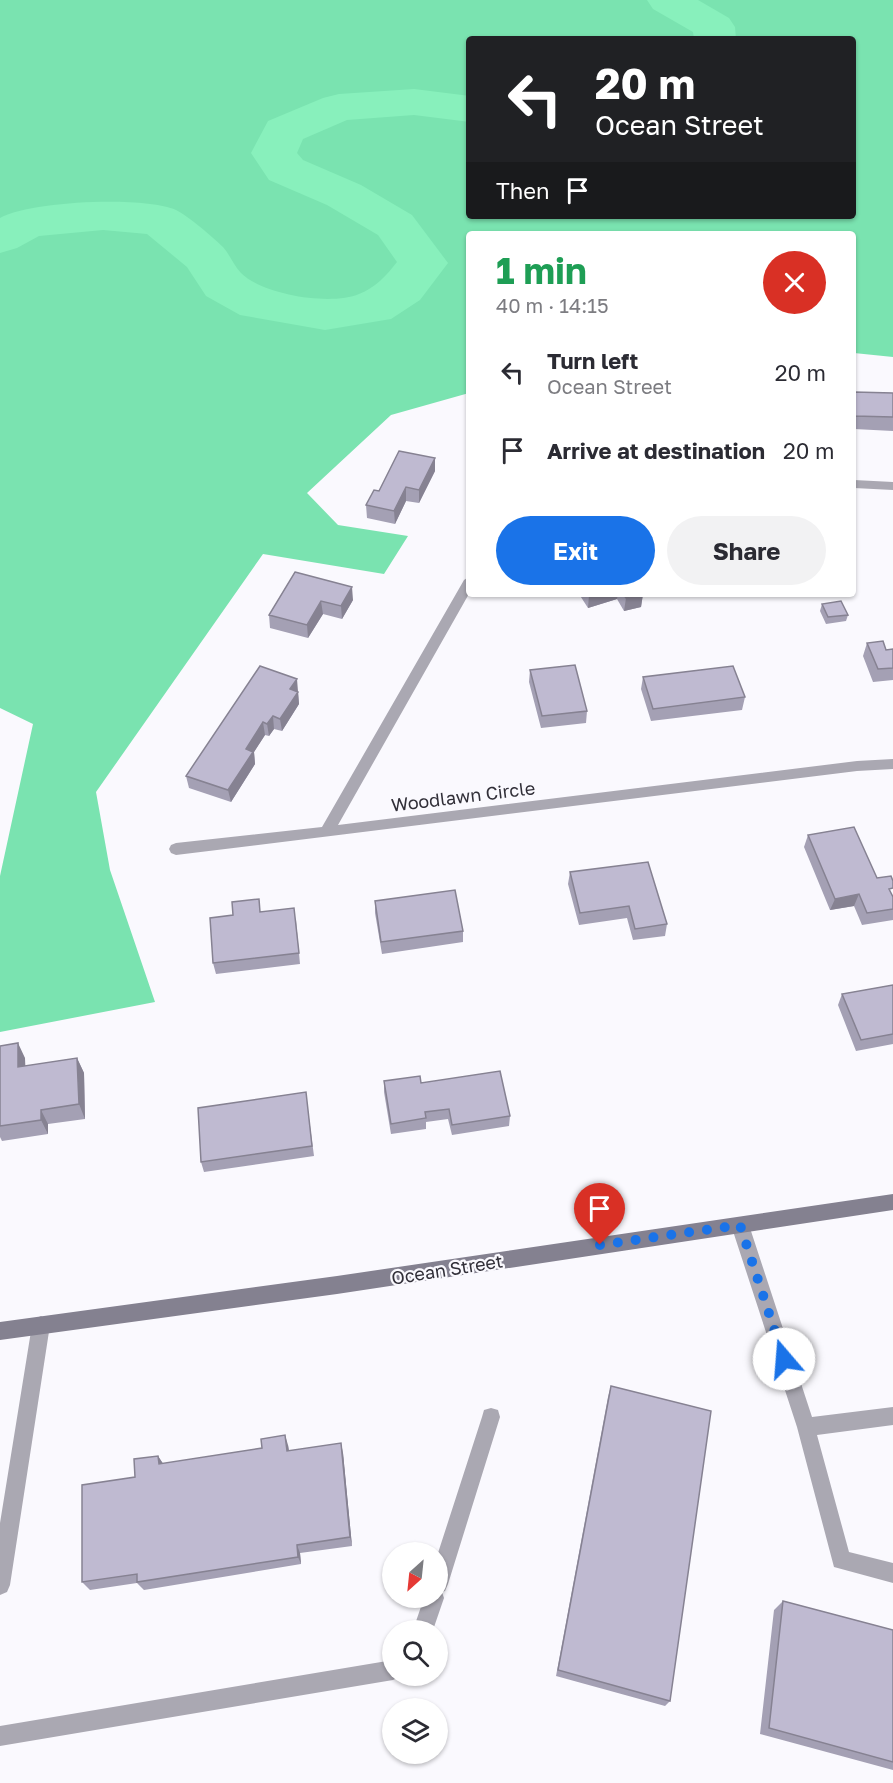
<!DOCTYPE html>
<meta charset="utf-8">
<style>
:root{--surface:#fff;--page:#f2f2f3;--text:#2b2b33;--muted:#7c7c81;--accent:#1a73e8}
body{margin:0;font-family:"Golos Text",sans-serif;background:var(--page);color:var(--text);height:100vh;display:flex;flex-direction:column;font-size:22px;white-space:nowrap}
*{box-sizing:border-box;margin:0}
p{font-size:20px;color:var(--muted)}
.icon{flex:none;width:33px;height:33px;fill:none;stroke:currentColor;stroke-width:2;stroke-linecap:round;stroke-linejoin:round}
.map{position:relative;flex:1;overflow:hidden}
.drawer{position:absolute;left:466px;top:231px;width:390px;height:366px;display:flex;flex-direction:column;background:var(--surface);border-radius:6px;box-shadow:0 2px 4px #0004}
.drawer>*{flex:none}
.guide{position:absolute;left:466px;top:36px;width:390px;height:183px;border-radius:6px;box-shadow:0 2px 4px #0004;background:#202124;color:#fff;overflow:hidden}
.needle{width:39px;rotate:207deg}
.tools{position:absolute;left:382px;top:1542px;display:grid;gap:12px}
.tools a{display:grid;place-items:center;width:66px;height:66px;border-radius:50%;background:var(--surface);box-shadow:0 2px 4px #0004;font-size:30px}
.pin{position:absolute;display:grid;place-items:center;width:51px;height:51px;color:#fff;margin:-62px -26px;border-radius:50% 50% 50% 0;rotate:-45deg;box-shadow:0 0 6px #0007}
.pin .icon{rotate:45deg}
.me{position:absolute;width:66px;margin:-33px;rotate:342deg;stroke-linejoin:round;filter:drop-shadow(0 0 4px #0008)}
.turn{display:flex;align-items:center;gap:21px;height:126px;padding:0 30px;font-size:27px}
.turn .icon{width:78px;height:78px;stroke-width:2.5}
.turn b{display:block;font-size:42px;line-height:51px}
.then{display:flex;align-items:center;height:57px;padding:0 30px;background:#0003;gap:12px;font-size:22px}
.round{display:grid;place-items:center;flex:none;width:63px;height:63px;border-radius:32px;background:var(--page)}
.head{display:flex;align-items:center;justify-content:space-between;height:102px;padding:0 30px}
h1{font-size:36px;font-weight:700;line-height:45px;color:#1e9e55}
.button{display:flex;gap:12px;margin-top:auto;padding:12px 30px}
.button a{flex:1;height:69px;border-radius:36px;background:var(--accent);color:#fff;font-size:24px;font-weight:700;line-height:69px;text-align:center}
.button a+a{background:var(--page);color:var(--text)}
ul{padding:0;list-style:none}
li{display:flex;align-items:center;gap:18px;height:78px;padding:0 30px}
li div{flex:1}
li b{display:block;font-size:22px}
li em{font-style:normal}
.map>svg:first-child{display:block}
.forest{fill:#7ae3b0;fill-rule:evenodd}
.water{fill:#88f0bc}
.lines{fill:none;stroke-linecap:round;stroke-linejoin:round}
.river{fill:#88f0bc;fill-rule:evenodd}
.service{fill:#aaa8b2;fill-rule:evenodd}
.minor{fill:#aaa8b2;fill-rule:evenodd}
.secondary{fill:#848190;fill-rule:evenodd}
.wall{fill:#a4a0b4}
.shaded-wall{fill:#868292}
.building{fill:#bfbad1;stroke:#868292;stroke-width:1.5}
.route{stroke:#1a73e8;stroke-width:10;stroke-dasharray:0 18}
.labels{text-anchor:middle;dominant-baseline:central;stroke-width:4.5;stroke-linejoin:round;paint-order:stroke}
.street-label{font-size:18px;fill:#312f38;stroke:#faf9fe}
</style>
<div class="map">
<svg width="893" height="1783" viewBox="0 0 893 1783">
<rect width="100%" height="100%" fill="#faf9fe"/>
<!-- forest -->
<path class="forest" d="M0,0H893V357L854,353V234H470L469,393L391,415L307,493L338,525L408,536L384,574L263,554L96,792L110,870L155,1002L0,1032V876L33,724L0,708ZM470,39H854V216H470Z"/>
<!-- water -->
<path class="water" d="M37,209L51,218L45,228L0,248V226Z"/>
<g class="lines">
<!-- river -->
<path class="river" d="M647,0H698L729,18L735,27L736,39H694L693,32L653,9Z
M414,89L470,96V122L414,115L347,120L303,139L297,153L303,160L361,185L412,215L448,263L420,300L391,319L325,330L240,315L206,296L187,267L147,234L103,230L39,236L17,248L0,253V218C32,201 142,196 176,210C187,215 214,238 223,247C230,255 234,266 241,273C263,295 331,306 359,294C375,288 387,275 397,262L378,235L327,205L269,180L251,153L268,121L323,98L339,94Z"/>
<!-- service -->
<path class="service" d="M740,1217L746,1219L749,1225L812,1417L893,1407V1425L817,1435L849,1552L893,1563V1583L834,1567L797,1427L731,1225L734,1219Z
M491,1408L498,1410L500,1417L448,1584L445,1591L442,1592L444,1598L433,1630H413L424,1598H438V1553L482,1417L484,1410Z
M393,1660V1676H401L393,1680L0,1746V1726Z"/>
<!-- minor -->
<path class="minor" d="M854,480L893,482V490L854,488Z
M470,576V592L338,825L857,761L893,759V769L857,771L176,855L171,853L169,849L171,845L176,843L322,827L464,580Z
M41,1316L47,1319L50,1325L10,1585L7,1592L0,1595V1523L32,1325L35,1319Z"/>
<!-- secondary -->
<path class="secondary" d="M893,1194V1210L337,1294L0,1340V1322L337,1276Z"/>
</g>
<!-- wall -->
<path class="wall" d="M854,392L893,393V431L854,429Z
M435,458V471L419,503L406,501L395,524L367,518L366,505L379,491Z
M295,572L353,600L342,619L323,614L308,638L270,628L269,615Z
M579,594H643L641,607L624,611L617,599L588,608Z
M822,604L848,615L846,621L826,624L820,611Z
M867,643L886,650L893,649V680L873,682L863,656Z
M530,670L587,711L586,723L541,728L529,682Z
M643,677L745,697L742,710L651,721L641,689Z
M299,691L298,692L299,704L282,731L274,729L269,736L265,735L254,752L255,764L231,802L189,788L186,776Z
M808,835L877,878L893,897V920L862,925L854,906L830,910L804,847Z
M570,872L667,924L665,936L633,940L627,918L579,925L568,884Z
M375,901L463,931V942L382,954L375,913Z
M296,920L300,964L216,974L213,963Z
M893,985V1044L856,1051L838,1005L842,994Z
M0,1046L25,1058V1066L77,1058L84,1073L85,1119L48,1124V1134L2,1141L0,1137Z
M384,1081L421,1083L510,1116L509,1126L452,1135L448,1119L426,1122V1129L391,1134L384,1092Z
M307,1103L314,1156L204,1172L201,1162Z
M611,1386L670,1701L665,1706L556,1676L608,1397Z
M288,1445L289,1450L343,1453L352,1546L300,1553L301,1564L144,1590L137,1583L90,1590L82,1582L135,1477L158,1456L163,1464Z
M783,1601L893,1630V1770L760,1734L774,1610Z"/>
<!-- shaded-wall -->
<path class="shaded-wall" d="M435,458V471L419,503V490Z
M406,487V501L395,524L394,511Z
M352,587L353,600L342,619L341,606Z
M591,594H618L617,599L588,608L589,595Z
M643,594L641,607L624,611L626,598Z
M321,601L323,614L308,638L307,625Z
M297,679L299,704L282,731L280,719L290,689Z
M273,716L274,729L269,736L267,724Z
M263,722L265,735L254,752L255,764L231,802L228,790L246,749Z
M859,894L854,906L830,910L835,899Z
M18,1043L25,1058L26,1082L18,1067Z
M77,1058L84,1073L85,1119L79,1104Z
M41,1110L48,1124V1134L41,1120Z
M285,1435L288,1445L290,1460L287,1451Z
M341,1443L343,1453L352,1546L350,1537Z
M158,1456L164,1465L159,1464Z
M297,1545L300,1553L301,1564L298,1557Z"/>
<!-- building -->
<path class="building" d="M854,392L893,393V417L854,416Z
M399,451L435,458L419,490L406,487L394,511L366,505L374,490L379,491Z
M295,572L352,587L341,606L321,601L307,625L269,615Z
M623,594H642L626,598Z
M841,601L848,615L828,617L822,604Z
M883,641L886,650L893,649V668L878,669L867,643Z
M575,665L587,711L542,716L530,670Z
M260,666L297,679L290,689L298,692L280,719L273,716L267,724L263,722L246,749L253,752L228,790L186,776Z
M733,666L745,697L653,709L643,677Z
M854,827L877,878L891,876L893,881V888L889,889L893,897V909L867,913L859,894L835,899L808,835Z
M648,862L667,924L635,929L629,906L580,913L570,872Z
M455,890L463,931L381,942L375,901Z
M259,899L260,912L294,908L299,953L213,963L210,918L233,915L232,902Z
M893,985V1034L861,1040L842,994Z
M18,1043V1067L77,1058L79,1104L41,1110V1120L0,1126V1046Z
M500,1071L510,1116L452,1125L449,1109L425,1112L426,1118L391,1124L384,1081L420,1076L421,1083Z
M306,1092L312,1146L201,1162L198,1108Z
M611,1386L711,1411L670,1701L558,1670Z
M285,1435L287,1451L341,1443L350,1537L297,1545L298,1557L137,1582V1574L82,1582V1485L135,1477L134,1459L158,1456L159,1464L262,1448L261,1439Z
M783,1601L893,1630V1762L769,1728Z"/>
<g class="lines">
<!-- route -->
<path class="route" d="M600,1245L740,1225L784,1359"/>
</g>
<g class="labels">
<!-- street labels -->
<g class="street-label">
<text transform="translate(463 796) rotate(-7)">Woodlawn Circle</text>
<text transform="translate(447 1269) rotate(-9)">Ocean Street</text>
</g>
</g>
</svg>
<div class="tools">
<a><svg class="needle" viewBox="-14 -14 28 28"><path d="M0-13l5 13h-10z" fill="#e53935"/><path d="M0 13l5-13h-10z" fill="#7c7c81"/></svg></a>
<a><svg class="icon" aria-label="search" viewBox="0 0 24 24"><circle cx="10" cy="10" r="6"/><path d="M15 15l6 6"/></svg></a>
<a><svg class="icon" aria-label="layers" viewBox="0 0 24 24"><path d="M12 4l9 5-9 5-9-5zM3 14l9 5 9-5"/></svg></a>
</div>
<div class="pin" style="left:600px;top:1245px;background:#d93025"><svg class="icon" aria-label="arrive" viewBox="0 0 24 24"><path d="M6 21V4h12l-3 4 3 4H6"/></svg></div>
<svg class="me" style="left:784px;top:1359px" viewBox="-20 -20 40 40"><circle r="19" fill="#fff"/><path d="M0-13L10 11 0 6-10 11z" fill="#1a73e8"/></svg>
<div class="guide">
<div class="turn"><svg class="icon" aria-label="left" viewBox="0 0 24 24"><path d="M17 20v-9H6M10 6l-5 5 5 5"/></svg><div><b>20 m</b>Ocean Street</div></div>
<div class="then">Then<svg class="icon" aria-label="arrive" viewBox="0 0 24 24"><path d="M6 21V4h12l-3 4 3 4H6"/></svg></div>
</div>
<section class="drawer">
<div class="head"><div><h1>1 min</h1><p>40 m · 14:15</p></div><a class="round" style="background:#d93025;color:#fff"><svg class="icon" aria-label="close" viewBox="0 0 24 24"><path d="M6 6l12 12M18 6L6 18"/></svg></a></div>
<ul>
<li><svg class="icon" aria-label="left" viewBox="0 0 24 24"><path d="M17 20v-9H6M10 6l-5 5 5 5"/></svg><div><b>Turn left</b><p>Ocean Street</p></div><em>20 m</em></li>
<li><svg class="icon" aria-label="arrive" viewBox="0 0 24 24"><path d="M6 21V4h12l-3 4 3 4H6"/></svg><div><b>Arrive at destination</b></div><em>20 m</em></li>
</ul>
<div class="button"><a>Exit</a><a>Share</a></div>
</section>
</div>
